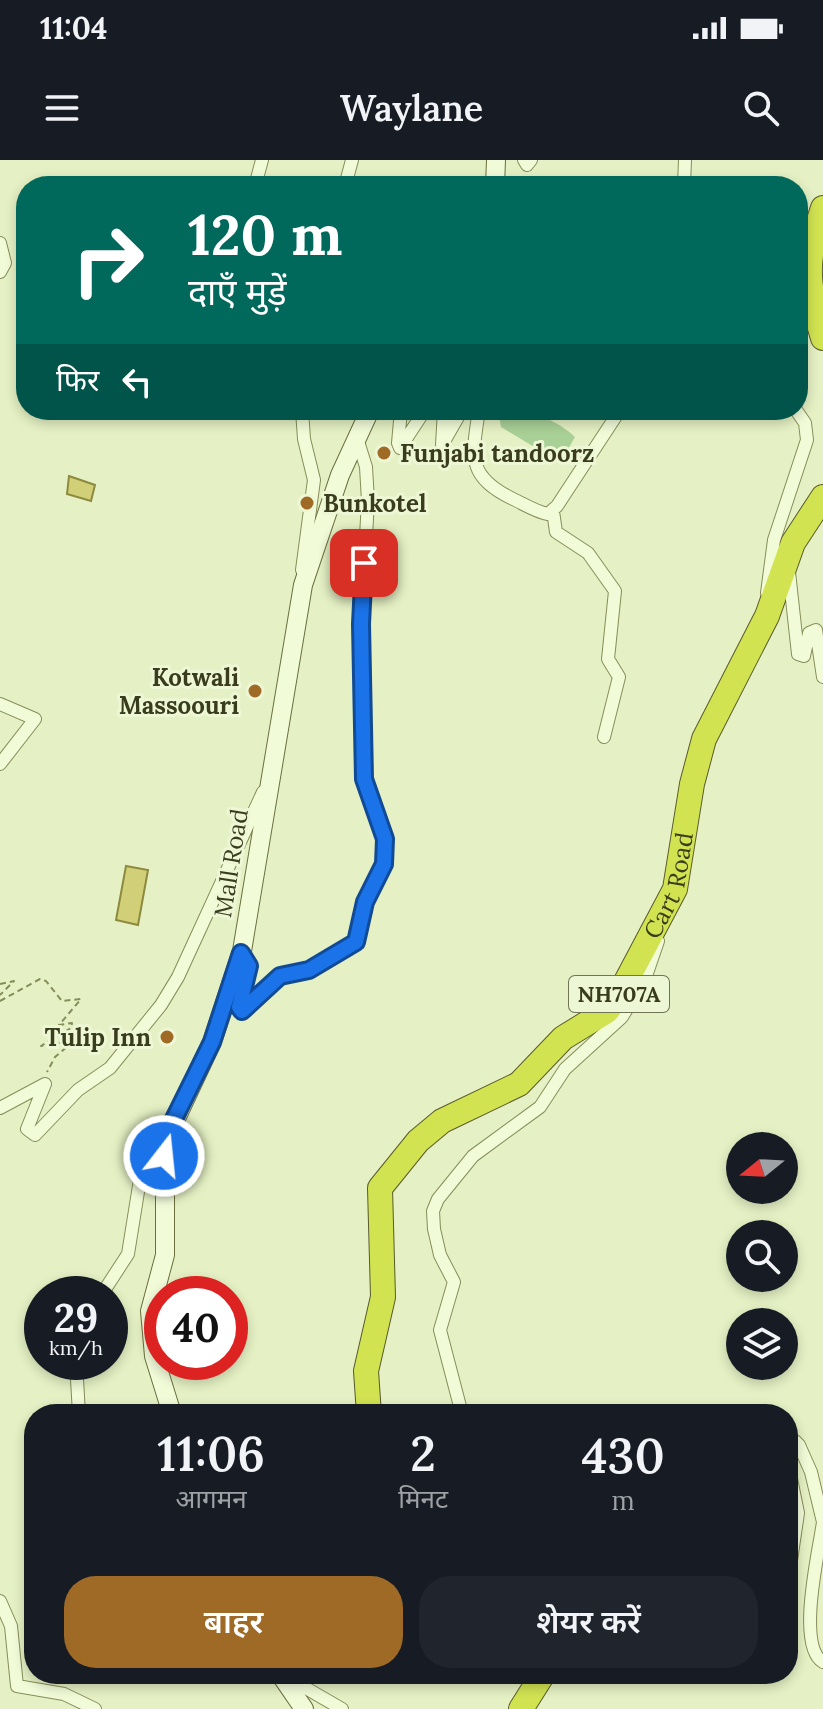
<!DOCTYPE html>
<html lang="hi">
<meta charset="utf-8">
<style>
:root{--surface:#171b24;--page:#20242c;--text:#f1f3f6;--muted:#9ea1a6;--accent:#9f6a26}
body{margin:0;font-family:Lora,"Noto Sans Devanagari",serif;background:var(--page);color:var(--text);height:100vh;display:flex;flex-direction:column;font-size:30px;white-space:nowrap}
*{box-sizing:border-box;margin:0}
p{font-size:26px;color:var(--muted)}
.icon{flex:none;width:44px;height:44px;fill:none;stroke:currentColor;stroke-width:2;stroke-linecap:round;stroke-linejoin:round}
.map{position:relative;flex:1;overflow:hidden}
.side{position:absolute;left:24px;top:1244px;width:774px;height:280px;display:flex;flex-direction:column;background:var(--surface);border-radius:32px;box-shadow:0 4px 12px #0003}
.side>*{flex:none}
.guide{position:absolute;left:16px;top:16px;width:792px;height:244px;border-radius:32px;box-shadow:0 4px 12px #0003;background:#00695c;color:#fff;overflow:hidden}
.needle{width:52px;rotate:252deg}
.controls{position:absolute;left:726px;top:972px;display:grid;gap:16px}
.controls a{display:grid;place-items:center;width:72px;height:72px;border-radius:50%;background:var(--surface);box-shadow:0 4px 12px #0003;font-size:40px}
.speed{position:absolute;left:24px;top:1116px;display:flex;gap:16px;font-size:40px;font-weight:700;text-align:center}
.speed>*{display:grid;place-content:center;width:104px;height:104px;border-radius:50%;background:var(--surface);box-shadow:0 4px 12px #0003;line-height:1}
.speed small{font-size:20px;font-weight:400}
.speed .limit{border:12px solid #d22;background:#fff;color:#111}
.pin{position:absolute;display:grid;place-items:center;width:68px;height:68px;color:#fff;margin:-34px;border-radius:16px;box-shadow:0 4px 12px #0006}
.me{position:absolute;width:88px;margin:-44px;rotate:16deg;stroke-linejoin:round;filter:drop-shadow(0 0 6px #0008)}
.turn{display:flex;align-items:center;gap:28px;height:168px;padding:0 40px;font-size:36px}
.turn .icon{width:104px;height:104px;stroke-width:2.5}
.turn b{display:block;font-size:56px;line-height:68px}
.then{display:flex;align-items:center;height:76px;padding:0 40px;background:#0003;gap:16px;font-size:30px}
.eta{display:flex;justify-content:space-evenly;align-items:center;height:136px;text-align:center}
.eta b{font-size:48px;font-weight:600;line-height:56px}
.primary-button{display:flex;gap:16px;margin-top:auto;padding:16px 40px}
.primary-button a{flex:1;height:92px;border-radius:32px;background:var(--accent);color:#fff;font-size:32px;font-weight:600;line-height:92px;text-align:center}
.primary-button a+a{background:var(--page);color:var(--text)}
.status{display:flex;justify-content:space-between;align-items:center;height:56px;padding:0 40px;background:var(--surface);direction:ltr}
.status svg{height:22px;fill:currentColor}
header{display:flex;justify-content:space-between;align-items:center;height:104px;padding:0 40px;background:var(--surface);font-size:36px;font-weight:600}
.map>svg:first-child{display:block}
.green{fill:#a9d097}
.building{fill:#d1cf78;stroke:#8d8a3e;stroke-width:2}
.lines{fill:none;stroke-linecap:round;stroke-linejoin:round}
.street-casing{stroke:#878d59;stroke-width:14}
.secondary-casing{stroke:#6b6e3d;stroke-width:20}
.highway-casing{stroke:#595a2e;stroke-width:26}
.path{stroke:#878d59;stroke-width:2;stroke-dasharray:6 4;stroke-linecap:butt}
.street{stroke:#f1fbd8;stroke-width:12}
.secondary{stroke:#f1fbd8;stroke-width:18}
.highway{stroke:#d1e351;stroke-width:24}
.route-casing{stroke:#114b97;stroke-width:20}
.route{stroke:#1a73e8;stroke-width:14}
.poi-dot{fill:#9f6a26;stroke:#eef7d5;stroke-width:3}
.labels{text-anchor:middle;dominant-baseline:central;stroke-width:6;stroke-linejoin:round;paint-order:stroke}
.shield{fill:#eef7d5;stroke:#707455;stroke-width:2}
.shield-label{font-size:22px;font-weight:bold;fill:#3a3c1e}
.poi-label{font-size:24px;font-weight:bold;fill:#3a3c1e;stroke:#eef7d5;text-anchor:start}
.street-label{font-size:24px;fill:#3a3c1e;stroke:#eef7d5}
</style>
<div class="status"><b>11:04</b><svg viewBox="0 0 49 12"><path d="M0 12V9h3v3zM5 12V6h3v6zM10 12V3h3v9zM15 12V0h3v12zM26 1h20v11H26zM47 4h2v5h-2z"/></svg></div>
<header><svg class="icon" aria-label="menu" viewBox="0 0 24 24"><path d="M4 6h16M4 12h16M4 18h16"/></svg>Waylane<svg class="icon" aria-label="search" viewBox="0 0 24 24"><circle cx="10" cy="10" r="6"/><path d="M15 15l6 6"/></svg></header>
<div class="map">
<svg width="823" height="1549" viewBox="0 0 823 1549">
<rect width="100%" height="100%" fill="#e5f1c4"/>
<!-- green -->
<path class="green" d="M506,250C530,250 557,260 575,277L564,296L541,291L501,267L499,255Z"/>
<!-- building -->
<path class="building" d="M69,316L95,325L91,341L67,334Z
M126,706L148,710L138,765L116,760Z"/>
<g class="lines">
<!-- street casing -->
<g class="street-casing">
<path id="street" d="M524,0L527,5L531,0
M255,26L262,0
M345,26L352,0
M684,26L685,0
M0,83L5,103L0,112
M302,250L304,279L314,320L302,410
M401,250L398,283L400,288L425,250
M444,250L442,285L462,250
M479,250C472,296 466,316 513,339C524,344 536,352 548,354L557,346L620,250
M553,351L556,372L588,393L615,431L608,499L619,517L604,577
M789,412L798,494L804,496L809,473L816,470L823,517
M767,433L774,380L807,280L805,263L796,250
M0,544L35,559L0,604
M241,793L249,806L239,847L242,851L280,816L309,810L356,782L365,742L384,704L386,688L383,669L364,619L361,464L368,341L366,307L357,278
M0,948L45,924L27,969L35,975L78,930L110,908L161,845L178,817L263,632
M102,1134L128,1094L142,1007L147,1000L164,996
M76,1202L79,1254
M462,1254L440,1170L454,1122L440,1095L434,1069L433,1051L438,1039L473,996L540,947L565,909L622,857L645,819L658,781
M788,1282L795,1281L799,1285L811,1312L823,1362C819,1391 796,1486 823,1502
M788,1304L798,1353L788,1421
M0,1441L11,1466L17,1526L64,1534L95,1549
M285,1516L342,1549"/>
</g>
<!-- secondary casing -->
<g class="secondary-casing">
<path id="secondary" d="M495,26L496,0
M172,1254L154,1196L150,1151L165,1095V982L212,882L242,791L303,425L340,315L370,250
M280,1514L304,1549"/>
</g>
<!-- highway casing -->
<g class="highway-casing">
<g id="highway">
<path d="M823,48C804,102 807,125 823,178"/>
<path id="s1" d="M369,1254L366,1211L383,1137L380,1028L418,981L442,961L519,924L563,878L607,851L621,831L675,729L692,624L704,579L767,456L793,383L823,337"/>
<path d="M521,1549L543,1514"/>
</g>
</g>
<!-- path -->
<path class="path" d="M0,824L14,821L0,835
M0,841L40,819L46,821L62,841L81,839L59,865L72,863L71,868L41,886L75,880L55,897L47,912"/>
<!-- street -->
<use href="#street" class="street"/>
<!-- secondary -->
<use href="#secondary" class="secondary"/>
<!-- highway -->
<use href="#highway" class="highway"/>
</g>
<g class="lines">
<!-- route casing -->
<g class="route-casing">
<path id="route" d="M164,996L171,965L212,882L241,793L249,806L239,847L242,851L280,816L309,810L356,782L365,742L384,704L385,679L364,619L361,464L364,403"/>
</g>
<!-- route -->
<use href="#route" class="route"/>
</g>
<!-- markers -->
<g class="poi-dot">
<circle cx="384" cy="293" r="8"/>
<circle cx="307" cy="343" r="8"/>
<circle cx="255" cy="531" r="8"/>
<circle cx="167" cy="877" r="8"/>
</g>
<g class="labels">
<!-- shield labels -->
<rect class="shield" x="569" y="816" width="100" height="36" rx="6"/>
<g class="shield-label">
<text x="619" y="834">NH707A</text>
</g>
<!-- poi labels -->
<g class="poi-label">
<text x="400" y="293">Funjabi tandoorz</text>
<text x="323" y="343">Bunkotel</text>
<text x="239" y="517" text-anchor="end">Kotwali<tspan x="239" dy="28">Massoouri</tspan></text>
<text x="151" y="877" text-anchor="end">Tulip Inn</text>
</g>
<!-- street labels -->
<g class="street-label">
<text transform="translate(231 703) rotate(-81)">Mall Road</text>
<text stroke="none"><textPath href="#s1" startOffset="662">Cart Road</textPath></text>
</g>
</g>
</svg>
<div class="controls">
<a><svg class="needle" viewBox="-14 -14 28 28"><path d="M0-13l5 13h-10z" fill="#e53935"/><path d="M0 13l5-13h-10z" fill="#9ea1a6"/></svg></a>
<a><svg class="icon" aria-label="search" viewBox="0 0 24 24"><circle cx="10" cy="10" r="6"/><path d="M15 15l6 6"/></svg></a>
<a><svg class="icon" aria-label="layers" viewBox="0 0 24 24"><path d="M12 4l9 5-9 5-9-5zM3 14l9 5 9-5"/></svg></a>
</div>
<div class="speed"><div>29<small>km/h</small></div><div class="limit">40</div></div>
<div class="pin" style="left:364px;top:403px;background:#d93025"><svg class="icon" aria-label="arrive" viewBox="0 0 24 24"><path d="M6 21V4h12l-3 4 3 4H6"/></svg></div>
<svg class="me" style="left:164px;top:996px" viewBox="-20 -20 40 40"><circle r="17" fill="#1a73e8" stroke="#fff" stroke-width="3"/><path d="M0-11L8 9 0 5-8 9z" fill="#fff"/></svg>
<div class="guide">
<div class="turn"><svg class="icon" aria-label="right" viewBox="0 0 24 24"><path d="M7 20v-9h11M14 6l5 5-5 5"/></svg><div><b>120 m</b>दाएँ मुड़ें</div></div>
<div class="then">फिर<svg class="icon" aria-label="left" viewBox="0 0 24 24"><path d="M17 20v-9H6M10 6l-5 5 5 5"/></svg></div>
</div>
<section class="side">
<div class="eta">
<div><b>11:06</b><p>आगमन</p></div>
<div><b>2</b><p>मिनट</p></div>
<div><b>430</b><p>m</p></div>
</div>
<div class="primary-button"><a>बाहर</a><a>शेयर करें</a></div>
</section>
</div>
